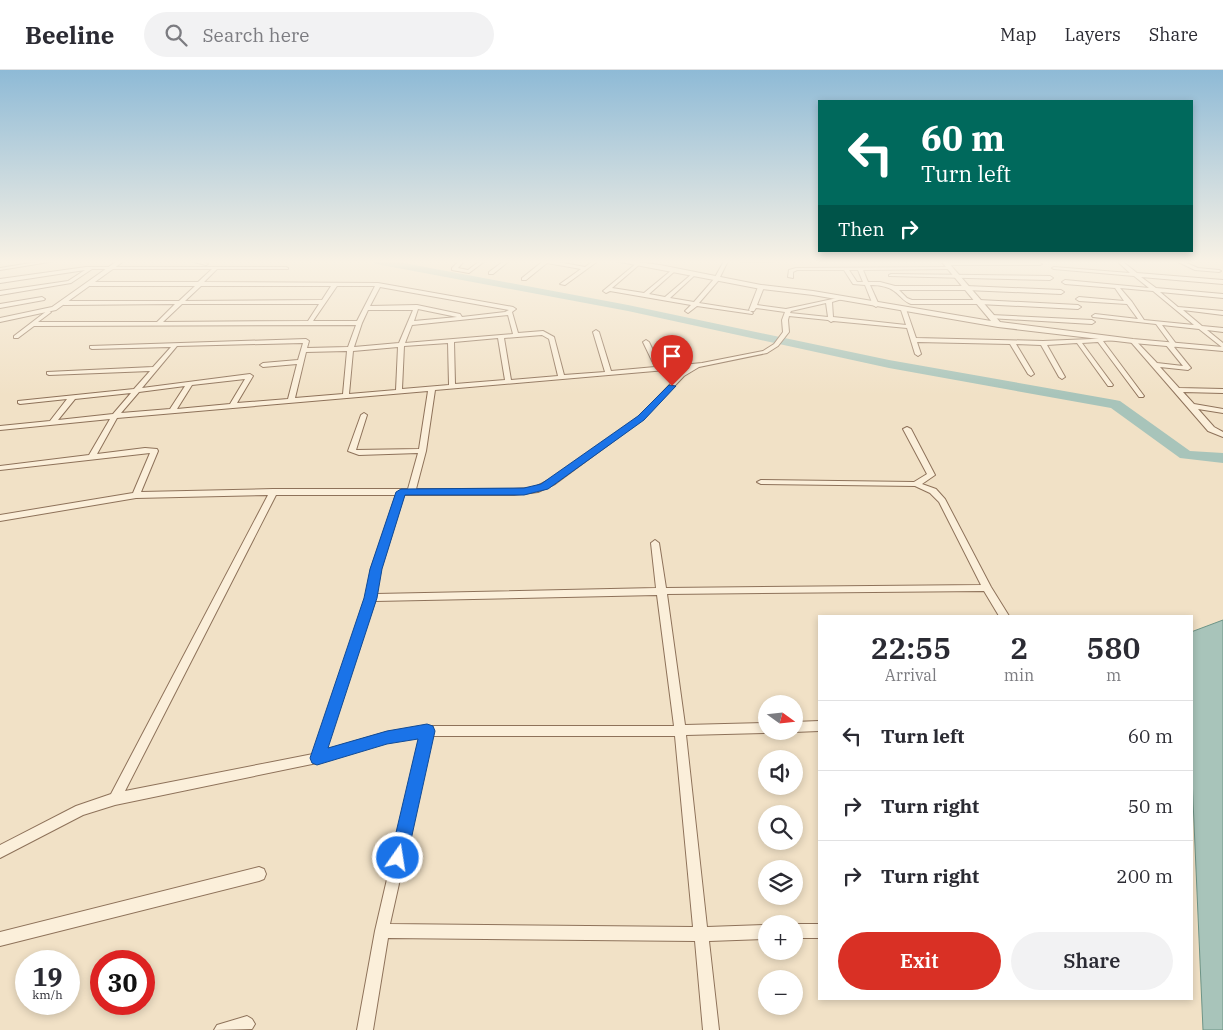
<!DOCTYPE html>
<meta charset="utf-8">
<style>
:root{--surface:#fff;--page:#f2f2f3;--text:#2b2b33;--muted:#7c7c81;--line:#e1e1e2;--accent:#d93025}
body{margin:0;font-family:"IBM Plex Serif",serif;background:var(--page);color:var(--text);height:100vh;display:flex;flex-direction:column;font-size:19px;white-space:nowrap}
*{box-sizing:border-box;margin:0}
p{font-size:16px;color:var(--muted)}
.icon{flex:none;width:28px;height:28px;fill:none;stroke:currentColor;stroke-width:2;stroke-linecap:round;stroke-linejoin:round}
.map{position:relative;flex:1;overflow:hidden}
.side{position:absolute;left:818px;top:545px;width:375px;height:385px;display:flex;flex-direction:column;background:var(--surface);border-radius:0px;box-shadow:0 2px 8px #0003}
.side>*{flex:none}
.banner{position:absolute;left:818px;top:30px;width:375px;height:152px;border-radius:0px;box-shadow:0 2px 8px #0003;background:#00695c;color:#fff;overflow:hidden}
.needle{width:32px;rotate:105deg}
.controls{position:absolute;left:758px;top:625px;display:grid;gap:10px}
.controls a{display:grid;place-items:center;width:45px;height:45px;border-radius:50%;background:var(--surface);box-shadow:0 2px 8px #0003;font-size:25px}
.speed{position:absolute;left:15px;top:880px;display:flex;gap:10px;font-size:25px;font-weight:700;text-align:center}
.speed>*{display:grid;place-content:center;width:65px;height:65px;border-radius:50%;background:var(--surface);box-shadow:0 2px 8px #0003;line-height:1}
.speed small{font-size:12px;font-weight:400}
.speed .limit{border:8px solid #d22;background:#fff;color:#111}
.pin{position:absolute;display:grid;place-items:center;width:42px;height:42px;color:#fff;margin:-51px -21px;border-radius:50% 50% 50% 0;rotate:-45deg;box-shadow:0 0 5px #0007}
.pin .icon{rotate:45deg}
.me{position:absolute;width:55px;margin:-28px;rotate:13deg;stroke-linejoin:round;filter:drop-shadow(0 0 4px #0008)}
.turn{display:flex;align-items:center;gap:18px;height:105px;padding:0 20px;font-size:22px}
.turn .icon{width:65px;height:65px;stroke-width:2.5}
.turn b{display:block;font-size:35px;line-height:42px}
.then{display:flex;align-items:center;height:48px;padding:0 20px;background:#0003;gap:10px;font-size:19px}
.eta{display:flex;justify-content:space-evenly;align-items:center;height:85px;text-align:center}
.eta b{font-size:30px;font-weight:600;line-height:35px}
.primary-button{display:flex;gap:10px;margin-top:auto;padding:10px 20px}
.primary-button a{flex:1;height:58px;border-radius:30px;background:var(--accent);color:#fff;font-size:20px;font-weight:600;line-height:58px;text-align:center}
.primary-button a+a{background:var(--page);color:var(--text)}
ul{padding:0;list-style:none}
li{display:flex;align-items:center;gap:15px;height:70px;padding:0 20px;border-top:1px solid var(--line)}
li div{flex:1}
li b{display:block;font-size:19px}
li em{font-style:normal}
header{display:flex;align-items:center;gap:30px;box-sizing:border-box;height:70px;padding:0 25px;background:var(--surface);border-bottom:1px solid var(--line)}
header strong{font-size:24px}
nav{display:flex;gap:28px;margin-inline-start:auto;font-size:18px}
.search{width:350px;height:45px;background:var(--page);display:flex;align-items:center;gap:12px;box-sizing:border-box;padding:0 18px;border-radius:28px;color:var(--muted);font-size:19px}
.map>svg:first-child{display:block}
.water{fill:#a8c4ba;stroke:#6d9487}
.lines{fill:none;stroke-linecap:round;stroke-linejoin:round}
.river{fill:#a8c4ba;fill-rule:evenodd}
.minor-casing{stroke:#8e725a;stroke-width:2}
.tertiary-casing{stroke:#8e725a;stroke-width:2}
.minor{fill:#fbefda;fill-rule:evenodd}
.tertiary{fill:#fbefda;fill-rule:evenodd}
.route{fill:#1a73e8;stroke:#114b97}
</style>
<header>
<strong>Beeline</strong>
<div class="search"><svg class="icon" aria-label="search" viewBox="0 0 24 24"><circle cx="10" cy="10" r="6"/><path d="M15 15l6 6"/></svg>Search here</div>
<nav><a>Map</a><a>Layers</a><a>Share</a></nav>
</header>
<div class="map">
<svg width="1223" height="960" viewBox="0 0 1223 960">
<rect width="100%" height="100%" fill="#f1e1c6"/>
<!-- water -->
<path class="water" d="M1223,550V960H1203L1191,684V562Z"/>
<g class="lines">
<!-- river -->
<path class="river" d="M371,191H393L628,235L889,290L1115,330L1120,331L1190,381L1223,383V393L1180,388L1111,338L889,298L628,241L376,194Z"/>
<!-- minor casing -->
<g class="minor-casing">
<path id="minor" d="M43,191H55L0,200V198Z
M190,191H199L208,194L206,195Z
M459,191H464L458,198L468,200L480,191H485L469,203L452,200V198Z
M504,191H509L493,204H489V202Z
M541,191H552L585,197L593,191H598L565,215L560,214L581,199L547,193L526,210H522V208L542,192Z
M724,191H728L718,211L699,233L750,241L753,243L752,244L697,236L688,243L685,241L691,235L610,221L606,223L603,221L638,192L640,193V194L612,218L644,223L673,199L675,200V201L649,224L665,227L693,203L695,204V205L670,228L694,232L714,209Z
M740,191H773L771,192H742Z
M1117,191H1122L1137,203L1223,210V214L1141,207L1156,218L1223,224V228L1160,222L1178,237L1223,241V245L1183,240L1202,256L1223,258V262L1207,260L1223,273V278L1199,259L1162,255L1177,275L1174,277L1191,298L1188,300L1160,297L1179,318L1223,319V323L1183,322L1194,334L1223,339V343L1198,339L1214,357L1223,362V367L1208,361L1130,271L1135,270L1157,293L1183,296L1166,275L1170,273L1156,254L1093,247L1092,246L1095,244L1138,249L1127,234L1079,231L1076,229L1079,227L1124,231L1115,218L1065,214L1062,212L1065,210L1149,218L1134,206L1054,199L1052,198L1054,197L1130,203ZM1120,218L1153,221L1194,255L1144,250L1132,232Z
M1176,191H1182L1198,198L1219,200L1221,201L1219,202L1195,200Z
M947,193H1040L1042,194L1040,195H945V194Z
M86,197H286L288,198V199H217L204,212L378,213L513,237L516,239L512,242L518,263L543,261L554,267L564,305L605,302L593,262L596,260L599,262L611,301L655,297L643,272L646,270L649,272L661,297L702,293L763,281L774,274L783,262L782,250L785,242L756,238L754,241H750L749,240L758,217L761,215L764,217L757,235L786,239L842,227V229L832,232L833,247L906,255L901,240L906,239L916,268L1043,271L1116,268V270L1103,271L1144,326L1143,327H1139L1098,272L1082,273L1113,315L1112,316H1108L1077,273L1047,275L1065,307L1062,309L1059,307L1041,275L1016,274L1034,304L1031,306L1028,304L1010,274L917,272L921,284L918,286L915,284L907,258L833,251L831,252L828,250L789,246L788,250L789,262L778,276L767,283L699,297L684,306L643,349L555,414L538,422L514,425H404L381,499L376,524L656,518L651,473L655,470L659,473L666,518L981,515L939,432L930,423L915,416L761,414L757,412L761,410L914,412L927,404L903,359L907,357L911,359L935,405L922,414L936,419L945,429L991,517L1009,546H999L984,521L667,524L685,655L766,653V661H770L766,663L686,665L707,857L766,855V869L709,871L719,960H703L695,871L388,868L373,960H357L375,861L420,667L387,672L317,693L115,735L83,745L0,788V775L76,736L111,724L268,425L136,428L0,451V445L133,423L150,383L0,400V396L89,385L110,349L0,360V356L50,351L67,329L20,334L18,333V331L134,319L150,301L49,305L47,304V302L153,297L171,277L92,279L90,278V276L306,269L309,271L307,278L348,277L356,255L34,256L18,268H14V266L48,240L51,242L50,243L38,252H157L175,234L64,235L61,233L64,231H179L195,216H90L87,214L90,212H198L212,199H92L71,213L0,225V221L68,211L85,200L0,213V209ZM201,216H331L322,230L185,231ZM337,216H375L357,251H313ZM380,217L509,240L505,242L462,247L460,244L417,235L370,236ZM826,233L828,247L790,243L791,241ZM182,234H319L308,251L163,252ZM418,239L457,247L414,251ZM368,240H413L399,273L354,277L362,253ZM508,245L513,264L405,273L412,255ZM542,265L549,269L558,306L511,310L504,268ZM498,268L505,310L455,314L454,272ZM303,273L298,290L263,293L260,295L263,297L297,294L288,329L237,333L253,306L250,304L142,318L177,276ZM448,273L449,315L402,319L404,276ZM398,277L396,320L349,324L353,281ZM347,281L343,324L295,328L306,282ZM689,298L680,304L639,347L549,410L533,418L514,419H416L426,381L435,320ZM245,309L230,334L177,339L192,315ZM185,316L170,339L121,343L139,322ZM428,321L419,379L356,380L367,345L364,343L361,345L348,381L359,385L418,383L408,419H273L141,422L158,381L157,379L145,378L97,384L117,348ZM131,323L113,344L58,350L75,329ZM276,425H396L371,499L366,528L313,684L125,721ZM657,525L674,656H427L387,662L325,680L375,531ZM432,666H675L693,857L390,854Z
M950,197L952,198V199L863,200L868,212H880L895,216H966L1061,220L1064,222L1061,224L966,220H899L907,228L912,230H979L1078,235L1081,237L1078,239L979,234H911C903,231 901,226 894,221C888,216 877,215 870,215L879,235L876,237L873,235L865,215L853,214L844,200H797L793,202V208L788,207L789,200L796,198ZM849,200H858L863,212H857Z
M891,204L1050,206L1053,208L1050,210L889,206V205Z
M42,227L45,229L44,230L0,238V234Z
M991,245L1092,250L1095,252L1092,254L989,248L988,247Z
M819,651V661L794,662L792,661H794V652Z
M259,797L264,799L266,804L264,809L259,811L0,876V862Z
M794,854H819V868H794Z
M247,946L252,949L255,954L252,959L214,960L217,955Z"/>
</g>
<!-- tertiary casing -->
<g class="tertiary-casing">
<path id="tertiary" d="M117,191H124L56,240L0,252V248L52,237Z
M615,191H631L660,195L761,215L813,221L991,251L941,191H947L1000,252L1133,269L1223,277V281L1133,273L998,257L813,225L761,219Z"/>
</g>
<!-- minor -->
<use href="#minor" class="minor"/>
<!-- tertiary -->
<use href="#tertiary" class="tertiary"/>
</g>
<!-- sky -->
<linearGradient id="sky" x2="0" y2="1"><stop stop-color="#8ebad6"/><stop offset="0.59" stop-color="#f9f2e5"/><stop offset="1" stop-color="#f9f2e5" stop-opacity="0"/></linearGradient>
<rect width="1223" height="325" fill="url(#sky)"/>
<!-- route -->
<path class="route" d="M669,315L676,316L644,350L548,419L524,425H405L382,499L377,528L328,678L387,661L427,654L433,656L435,661L407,788L404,794L398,797L392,794L390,788L418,669L387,674L317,695L312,693L310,688L364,528L370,499L396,422L401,419L524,418L541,414L638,346Z"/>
</svg>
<div class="controls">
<a><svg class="needle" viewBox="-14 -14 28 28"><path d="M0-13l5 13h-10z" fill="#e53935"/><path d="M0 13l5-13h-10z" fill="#7c7c81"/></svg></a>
<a><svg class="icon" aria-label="sound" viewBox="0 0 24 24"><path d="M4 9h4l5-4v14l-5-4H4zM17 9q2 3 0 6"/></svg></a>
<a><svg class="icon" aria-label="search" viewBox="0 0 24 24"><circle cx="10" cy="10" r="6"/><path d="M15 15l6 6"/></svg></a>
<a><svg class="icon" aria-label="layers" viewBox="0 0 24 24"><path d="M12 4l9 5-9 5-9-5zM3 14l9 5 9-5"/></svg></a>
<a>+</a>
<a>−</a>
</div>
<div class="speed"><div>19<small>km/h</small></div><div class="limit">30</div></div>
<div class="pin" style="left:672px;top:316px;background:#d93025"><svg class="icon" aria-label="arrive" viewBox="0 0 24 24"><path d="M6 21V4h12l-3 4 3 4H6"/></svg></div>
<svg class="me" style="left:398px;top:788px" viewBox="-20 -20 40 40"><circle r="17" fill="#1a73e8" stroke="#fff" stroke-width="3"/><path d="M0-11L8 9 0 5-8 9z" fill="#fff"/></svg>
<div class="banner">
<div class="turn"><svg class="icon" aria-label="left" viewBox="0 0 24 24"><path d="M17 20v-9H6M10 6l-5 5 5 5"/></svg><div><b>60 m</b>Turn left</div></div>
<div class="then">Then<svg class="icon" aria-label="right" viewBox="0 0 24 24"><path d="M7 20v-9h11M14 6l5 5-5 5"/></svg></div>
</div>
<section class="side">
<div class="eta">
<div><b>22:55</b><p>Arrival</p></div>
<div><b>2</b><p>min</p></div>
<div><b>580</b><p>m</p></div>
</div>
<ul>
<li><svg class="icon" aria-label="left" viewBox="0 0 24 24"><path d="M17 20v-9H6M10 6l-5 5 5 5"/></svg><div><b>Turn left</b></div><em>60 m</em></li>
<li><svg class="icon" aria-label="right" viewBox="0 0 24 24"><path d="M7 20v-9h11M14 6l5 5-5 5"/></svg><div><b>Turn right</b></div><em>50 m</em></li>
<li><svg class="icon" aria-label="right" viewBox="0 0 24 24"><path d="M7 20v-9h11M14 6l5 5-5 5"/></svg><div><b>Turn right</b></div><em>200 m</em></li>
</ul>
<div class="primary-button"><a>Exit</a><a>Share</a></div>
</section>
</div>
